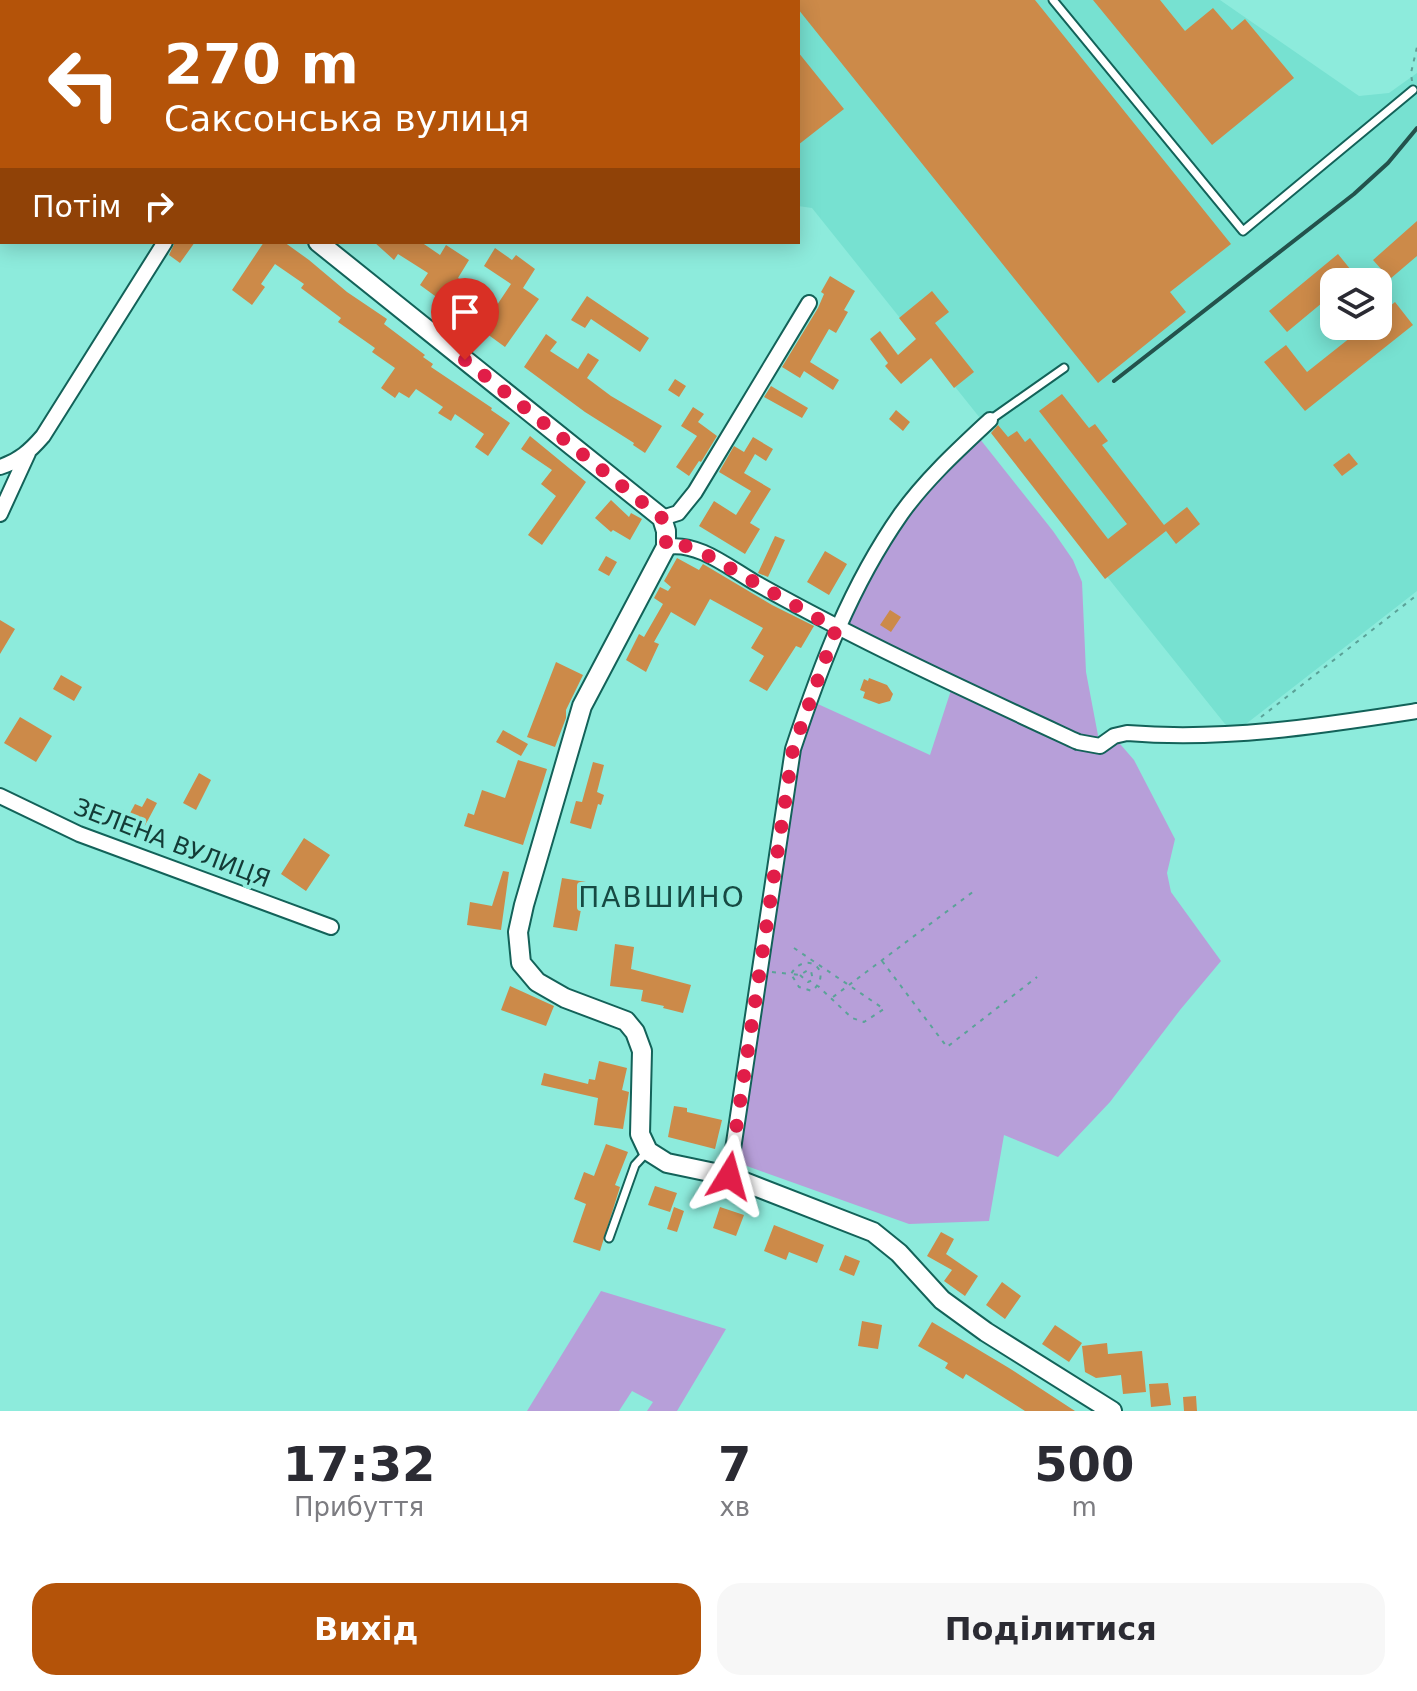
<!DOCTYPE html>
<html lang="uk">
<meta charset="utf-8">
<style>
:root{--surface:#fff;--page:#f7f7f7;--text:#2b2b33;--muted:#7c7c81;--accent:#b45309}
body{margin:0;font-family:"DejaVu Sans",sans-serif;background:var(--page);color:var(--text);height:100vh;display:flex;flex-direction:column;font-size:30px;white-space:nowrap}
*{box-sizing:border-box;margin:0}
p{font-size:26px;color:var(--muted)}
.icon{flex:none;width:44px;height:44px;fill:none;stroke:currentColor;stroke-width:2;stroke-linecap:round;stroke-linejoin:round}
.map{position:relative;height:1411px;overflow:hidden}
.details{display:flex;flex-direction:column;background:var(--surface);flex:1}
.details>*{flex:none}
.hud{position:absolute;left:0px;top:0px;width:800px;height:244px;box-shadow:0 4px 20px #0003;background:#b45309;color:#fff;overflow:hidden}
.tools{position:absolute;left:1320px;top:268px;display:grid;gap:16px}
.tools a{display:grid;place-items:center;width:72px;height:72px;border-radius:16px;background:var(--surface);box-shadow:0 4px 20px #0003;font-size:40px}
.pin{position:absolute;display:grid;place-items:center;width:68px;height:68px;color:#fff;margin:-82px -34px;border-radius:50% 50% 50% 0;rotate:-45deg;box-shadow:0 0 8px #0007}
.pin .icon{rotate:45deg}
.me{position:absolute;width:88px;margin:-44px;rotate:8deg;stroke-linejoin:round;filter:drop-shadow(0 0 6px #0008)}
.turn{display:flex;align-items:center;gap:28px;height:168px;padding:0 32px;font-size:36px}
.turn .icon{width:104px;height:104px;stroke-width:2.5}
.turn b{display:block;font-size:56px;line-height:68px}
.then{display:flex;align-items:center;height:76px;padding:0 32px;background:#0003;gap:16px;font-size:30px}
.eta{display:flex;justify-content:space-evenly;align-items:center;height:136px;text-align:center}
.eta b{font-size:48px;font-weight:700;line-height:56px}
.cta{display:flex;gap:16px;margin-top:auto;padding:16px 32px}
.cta a{flex:1;height:92px;border-radius:24px;background:var(--accent);color:#fff;font-size:32px;font-weight:700;line-height:92px;text-align:center}
.cta a+a{background:var(--page);color:var(--text)}
.map>svg:first-child{display:block}
.built{fill:#77e1d1;fill-rule:evenodd}
.green{fill:#b79fd9}
.building{fill:#cc8a49}
.lines{fill:none;stroke-linecap:round;stroke-linejoin:round}
.service-casing{stroke:#136259;stroke-width:11}
.minor-casing{stroke:#136259;stroke-width:18}
.tertiary-casing{stroke:#136259;stroke-width:22}
.path{stroke:#5ba298;stroke-width:2;stroke-dasharray:4 6;stroke-linecap:butt}
.service{stroke:#fff;stroke-width:7}
.minor{stroke:#fff;stroke-width:14}
.tertiary{stroke:#fff;stroke-width:18}
.rail{stroke:#23524c;stroke-width:4}
.route{stroke:#e11d48;stroke-width:14;stroke-dasharray:0 25.2}
.labels{text-anchor:middle;dominant-baseline:central;stroke-width:8;stroke-linejoin:round;paint-order:stroke}
.street-label{font-size:24px;fill:#133b36;stroke:#8debdc}
.quarter-label{font-size:28px;letter-spacing:2px;fill:#164a43;stroke:#8debdc}
</style>
<div class="map">
<svg width="1417" height="1411" viewBox="0 0 1417 1411">
<rect width="100%" height="100%" fill="#8debdc"/>
<!-- built -->
<path class="built" d="M590,0H1220L1359,96L1389,93L1417,73V591L1233,734L812,208L798,206V2H589ZM1334,282H1378V326H1334Z"/>
<!-- green -->
<path class="green" d="M976,434L1053,531L1073,560L1082,582L1086,672L1100,746L1114,737L1134,760L1175,839L1167,873L1171,892L1221,961L1180,1010L1110,1102L1058,1157L1004,1135L989,1221L909,1224L744,1165L732,1150L784,806L809,700L930,755L953,684L836,629L903,512Z
M601,1291L726,1329L677,1411H647L653,1402L632,1391L619,1411H527Z"/>
<!-- building -->
<path class="building" d="M798,0H1035L1231,244L1170,292L1186,312L1098,383L798,9Z
M1093,0H1160L1185,31L1213,8L1232,30L1245,19L1294,78L1212,145Z
M798,52L844,109L798,145Z
M1417,221V256L1390,279L1373,260Z
M175,242H195L180,263L169,255Z
M264,242H284L309,260L347,292L387,319L384,324L425,355L423,357L433,364L431,367L492,408L491,410L510,423L488,456L475,447L484,434L455,414L451,421L438,413L443,407L416,389L409,398L399,392L395,398L381,388L395,368L372,352L375,348L338,322L341,318L301,288L304,284L275,264L261,284L265,287L252,305L232,290Z
M374,242H421L440,255L446,245L469,260L458,278L497,305L511,284L484,266L495,248L512,260L516,255L535,269L523,288L539,299L505,347L420,285L428,273L398,254L394,260Z
M1338,254L1355,275L1347,282H1334V293L1287,332L1269,311Z
M830,276L855,291L844,310L848,312L836,333L829,329L810,362L839,380L833,390L804,371L800,378L782,367L818,308L824,294L821,292Z
M932,291L949,312L935,323L974,372L954,388L931,358L901,384L885,366L888,363L870,339L880,331L898,355L916,339L899,318Z
M587,296L649,338L640,352L591,319L585,328L571,320Z
M1395,302L1413,325L1305,411L1264,362L1286,345L1307,372L1365,326H1378V316Z
M546,334L557,342L550,351L578,369L588,353L599,360L587,378L611,396L662,426L645,453L633,445L634,443L585,412L524,367Z
M675,379L686,386L679,397L668,390Z
M771,386L808,408L802,418L764,397Z
M1062,394L1089,428L1095,424L1108,441L1102,445L1164,525L1187,507L1200,524L1176,544L1166,531L1105,579L991,433L998,425L1008,437L1017,431L1025,442L1030,438L1108,539L1127,524L1039,411Z
M693,407L704,414L698,422L717,436L701,462L699,461L689,476L676,467L697,436L681,426Z
M896,410L910,422L903,431L889,419Z
M530,436L586,482L542,545L528,535L556,496L541,484L552,470L521,449Z
M753,437L773,449L766,461L755,454L744,473L771,489L750,523L760,529L745,554L699,526L714,501L736,515L751,491L719,472L734,446L744,452Z
M1349,453L1358,464L1342,476L1333,465Z
M611,500L629,517L631,513L642,519L630,540L613,530L611,532L595,518Z
M775,536L785,540L768,577L758,573Z
M825,551L847,564L829,595L807,582Z
M606,556L617,562L609,576L598,570Z
M677,558L699,570L703,564L772,605L814,626L801,648L796,646L767,691L749,681L764,656L751,648L763,628L710,599L695,626L671,612L654,642L659,644L646,672L626,660L639,634L644,637L663,604L654,598L660,587L668,591L671,587L664,581Z
M890,610L901,617L891,632L880,625Z
M0,620L15,629L0,654Z
M556,662L583,675L566,710V718L555,747L527,737Z
M61,675L82,687L74,701L53,689Z
M869,678L887,685L893,694L890,701L879,704L863,698L865,692L860,690L864,679L868,681Z
M20,717L52,736L36,762L4,743Z
M503,730L528,744L521,756L496,742Z
M518,760L547,769L523,845L464,826L468,813L474,815L482,790L505,798Z
M593,762L604,765L597,792L604,795L601,805L598,804L591,829L570,823L576,801L582,802Z
M199,773L211,780L196,810L183,803Z
M147,798L157,803L139,837L122,828L135,804L142,807Z
M304,838L330,855L306,891L281,874Z
M503,871L509,872L501,930L467,925L470,902L492,906Z
M562,878L586,882L577,931L553,927Z
M615,944L634,947L631,969L691,985L683,1013L663,1008L664,1006L641,1001L643,990L610,986Z
M510,986L554,1006L546,1026L501,1010Z
M599,1061L627,1068L622,1090L629,1092L623,1129L594,1125L598,1098L541,1085L544,1073L588,1084L589,1079L595,1080Z
M674,1106L687,1108V1112L722,1120L715,1149L668,1137Z
M606,1144L628,1152L615,1185L620,1187L600,1251L573,1242L586,1204L574,1199L584,1172L594,1176Z
M655,1186L677,1193L670,1212L648,1205Z
M674,1207L684,1211L677,1232L667,1229Z
M720,1207L744,1215L736,1236L713,1228Z
M774,1225L824,1245L817,1263L789,1252L786,1260L764,1251Z
M941,1232L954,1239L946,1254L978,1276L965,1296L944,1281L952,1270L927,1256Z
M845,1255L860,1261L854,1276L839,1270Z
M1002,1282L1021,1296L1005,1319L986,1305Z
M862,1321L882,1325L878,1349L858,1346Z
M932,1322L1009,1368L1075,1411H1025L966,1374L963,1379L945,1368L948,1363L918,1346Z
M1055,1325L1082,1343L1069,1362L1042,1344Z
M1107,1343L1108,1354L1142,1351L1146,1392L1123,1394L1121,1375L1096,1378L1085,1372L1082,1346Z
M1168,1383L1171,1405L1151,1407L1149,1384Z
M1196,1396L1197,1411H1184L1183,1397Z"/>
<g class="lines">
<!-- service casing -->
<g class="service-casing">
<path id="service" d="M1053,0L1243,231L1413,90
M642,2L648,0
M990,420L1064,368
M609,1238L635,1165L647,1152"/>
</g>
<!-- minor casing -->
<g class="minor-casing">
<path id="minor" d="M518,0L523,2
M261,2L262,0
M0,467C19,461 30,451 43,436L165,242
M0,514L28,453
M662,518L678,513L695,492L809,303
M666,547C697,541 728,567 754,582C859,641 968,691 1078,742L1100,746L1114,736L1127,733C1225,741 1320,726 1417,711
M0,796L79,834L331,927
M729,1176L793,749C821,665 850,587 901,514C926,479 959,449 990,420"/>
</g>
<!-- tertiary casing -->
<g class="tertiary-casing">
<path id="tertiary" d="M9,0L11,2
M318,242L662,518L666,531V547L582,706L524,905L518,932L521,963L537,982L565,998L626,1021L635,1032L642,1051L640,1134L648,1151L667,1163L729,1176L873,1232L899,1253L942,1300L986,1332L1112,1411"/>
</g>
<!-- path -->
<path class="path" d="M1412,81L1411,73L1417,47
M1261,717L1417,595
M794,948L884,1009L864,1022L852,1018L818,986
M882,961L947,1047L1037,977
M772,972L791,974C806,949 835,971 812,991L799,987L791,974L800,975L808,970L811,971L813,980L808,982L800,975
M833,997L974,891"/>
<!-- service -->
<use href="#service" class="service"/>
<!-- minor -->
<use href="#minor" class="minor"/>
<!-- tertiary -->
<use href="#tertiary" class="tertiary"/>
<!-- rail -->
<path class="rail" d="M1114,381L1354,194L1388,163L1417,128"/>
</g>
<g class="lines">
<!-- route -->
<path class="route" d="M465,360L662,518L666,531V547L681,544L707,555L836,629L793,749L729,1176"/>
</g>
<g class="labels">
<!-- street labels -->
<g class="street-label">
<text transform="translate(172 843) rotate(21)">ЗЕЛЕНА ВУЛИЦЯ</text>
</g>
<!-- quarter labels -->
<g class="quarter-label">
<text x="662" y="897">ПАВШИНО</text>
</g>
</g>
</svg>
<div class="tools">
<a><svg class="icon" aria-label="layers" viewBox="0 0 24 24"><path d="M12 4l9 5-9 5-9-5zM3 14l9 5 9-5"/></svg></a>
</div>
<div class="pin" style="left:465px;top:360px;background:#d93025"><svg class="icon" aria-label="arrive" viewBox="0 0 24 24"><path d="M6 21V4h12l-3 4 3 4H6"/></svg></div>
<svg class="me" style="left:729px;top:1176px" viewBox="-20 -20 40 40"><path d="M0-17L14 15 0 8-14 15z" fill="#e11d48" stroke="#fff" stroke-width="4"/></svg>
<div class="hud">
<div class="turn"><svg class="icon" aria-label="left" viewBox="0 0 24 24"><path d="M17 20v-9H6M10 6l-5 5 5 5"/></svg><div><b>270 m</b>Саксонська вулиця</div></div>
<div class="then">Потім<svg class="icon" aria-label="right" viewBox="0 0 24 24"><path d="M7 20v-9h11M14 6l5 5-5 5"/></svg></div>
</div>
</div>
<section class="details">
<div class="eta">
<div><b>17:32</b><p>Прибуття</p></div>
<div><b>7</b><p>хв</p></div>
<div><b>500</b><p>m</p></div>
</div>
<div class="cta"><a>Вихід</a><a>Поділитися</a></div>
</section>
